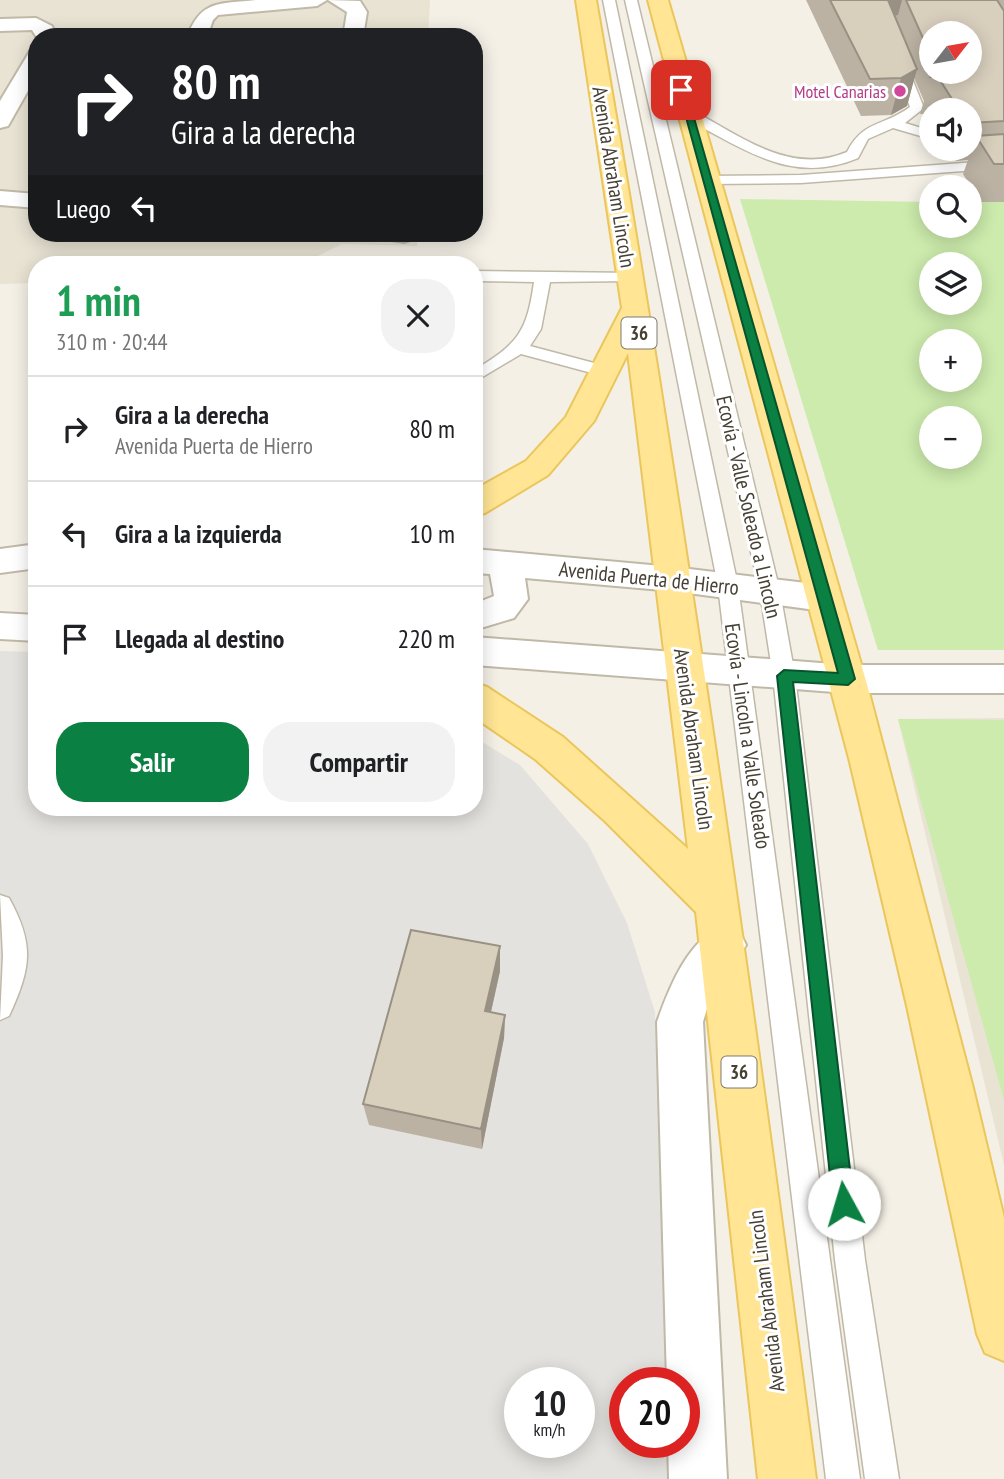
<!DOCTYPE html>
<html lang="es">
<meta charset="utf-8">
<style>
:root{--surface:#fff;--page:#f2f2f2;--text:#202124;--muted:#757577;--line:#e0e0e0;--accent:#0b8043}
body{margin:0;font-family:"PT Sans Narrow",sans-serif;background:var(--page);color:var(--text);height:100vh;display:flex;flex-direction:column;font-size:26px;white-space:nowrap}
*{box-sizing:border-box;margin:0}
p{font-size:23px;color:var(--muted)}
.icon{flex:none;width:38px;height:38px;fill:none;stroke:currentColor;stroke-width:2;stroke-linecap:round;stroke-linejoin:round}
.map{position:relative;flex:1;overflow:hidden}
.panel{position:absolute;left:28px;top:256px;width:455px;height:560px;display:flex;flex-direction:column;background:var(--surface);border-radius:28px;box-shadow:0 4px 18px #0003}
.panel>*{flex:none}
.hud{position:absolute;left:28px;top:28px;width:455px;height:214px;border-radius:28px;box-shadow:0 4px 18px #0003;background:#202124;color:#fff;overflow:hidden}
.needle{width:46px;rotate:59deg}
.fabs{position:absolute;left:919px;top:21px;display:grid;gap:14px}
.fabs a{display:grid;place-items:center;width:63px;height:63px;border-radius:50%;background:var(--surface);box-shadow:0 4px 18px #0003;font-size:35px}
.speed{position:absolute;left:504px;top:1367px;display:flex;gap:14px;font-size:35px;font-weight:700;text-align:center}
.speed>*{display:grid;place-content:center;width:91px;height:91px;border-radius:50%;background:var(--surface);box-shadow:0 4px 18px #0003;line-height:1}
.speed small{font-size:18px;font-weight:400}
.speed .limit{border:10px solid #d22;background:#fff;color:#111}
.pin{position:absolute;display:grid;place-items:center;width:60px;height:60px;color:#fff;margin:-30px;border-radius:14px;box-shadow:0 4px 10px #0006}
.me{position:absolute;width:77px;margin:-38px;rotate:354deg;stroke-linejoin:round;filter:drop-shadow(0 0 5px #0008)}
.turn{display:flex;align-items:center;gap:24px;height:147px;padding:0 28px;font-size:32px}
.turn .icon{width:91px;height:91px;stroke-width:2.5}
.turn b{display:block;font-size:49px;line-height:60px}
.then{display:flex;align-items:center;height:66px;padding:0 28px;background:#0003;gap:14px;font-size:26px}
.round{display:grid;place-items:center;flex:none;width:74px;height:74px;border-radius:28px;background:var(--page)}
.overview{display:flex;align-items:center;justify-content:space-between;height:119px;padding:0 28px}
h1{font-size:42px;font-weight:600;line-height:52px;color:#1e9e55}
.action{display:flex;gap:14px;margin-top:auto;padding:14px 28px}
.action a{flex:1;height:80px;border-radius:28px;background:var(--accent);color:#fff;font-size:28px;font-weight:600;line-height:80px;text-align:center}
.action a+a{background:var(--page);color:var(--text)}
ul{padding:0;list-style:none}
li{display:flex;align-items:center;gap:21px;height:105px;padding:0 28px;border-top:2px solid var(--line)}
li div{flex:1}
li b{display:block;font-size:26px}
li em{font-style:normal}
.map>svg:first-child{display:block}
.residential{fill:#e8e3d3}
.green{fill:#ccebac;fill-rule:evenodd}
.parking{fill:#e4e2de;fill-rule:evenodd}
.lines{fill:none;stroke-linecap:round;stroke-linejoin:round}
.service-casing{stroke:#c0b9a8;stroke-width:3}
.minor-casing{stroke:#c0b9a8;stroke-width:4}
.tertiary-casing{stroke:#c0b9a8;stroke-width:4}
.primary-casing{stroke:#ebc65c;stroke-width:4}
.service{fill:#fff;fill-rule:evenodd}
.minor{fill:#fff;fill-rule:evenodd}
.tertiary{fill:#fff;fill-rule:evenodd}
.primary{fill:#ffe594;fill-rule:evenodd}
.wall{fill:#bbb2a3;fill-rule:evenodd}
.shaded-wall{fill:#989184}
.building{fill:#d9cfbd;stroke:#989184;stroke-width:2}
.route{fill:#0b8043;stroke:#07532c;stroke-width:2}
.hotel-dot{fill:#d1479c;stroke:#fff;stroke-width:2.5}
.labels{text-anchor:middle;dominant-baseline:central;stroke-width:6;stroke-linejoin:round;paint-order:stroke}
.far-hotel-label{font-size:18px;fill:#b23c85;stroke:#fff;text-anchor:end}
.shield{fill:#fff;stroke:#7e7a72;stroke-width:2}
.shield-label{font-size:19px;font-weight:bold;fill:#474135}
.street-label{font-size:21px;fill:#474135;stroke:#fff}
</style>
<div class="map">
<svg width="1004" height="1479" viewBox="0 0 1004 1479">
<rect width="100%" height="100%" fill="#f4f0e6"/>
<!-- residential -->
<path class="residential" d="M0,0H430L428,37H37V233H418L417,246L342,244L302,264H37V283L0,284Z
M1004,718V1165L898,719Z"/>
<!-- green -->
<path class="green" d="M740,199L931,202V226H970V202H1004V650H878ZM931,264H970V303H931ZM931,341H970V380H931ZM931,418H970V457H931Z
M898,719L1004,720V1100Z"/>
<!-- parking -->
<path class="parking" d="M0,651L37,652V807H474V737L520,765L588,844L627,923L655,1012L667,1382H625V1442H669L670,1479H0ZM520,1382H579V1442H520Z"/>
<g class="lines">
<!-- service casing -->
<g class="service-casing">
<path id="service" d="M603,0H615L738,586L860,1479H826L718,586Z
M625,0H637L780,592L795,676L865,1260L899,1479H865L835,1260L773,676L760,592Z
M899,57L905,61L924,108L905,123L931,131V139L893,128L868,139L858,158C805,180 765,162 718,136C706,129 690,123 680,113L692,110C740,136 791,176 847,152C863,120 883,127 910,107L893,61Z
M1004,160V168L801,183L705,184L698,180L705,176L801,175Z
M474,271L635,273V279L629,281L550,282L541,329L530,346L609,367L612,371L609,375L603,376L521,354L474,382V370C518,344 527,332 534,282L474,281Z
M0,895L9,898C35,945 31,968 9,1016L0,1020L3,956Z"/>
</g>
<!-- minor casing -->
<g class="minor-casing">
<path id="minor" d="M256,0H327L317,6L218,15L213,20L207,37H187C201,0 218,4 256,0Z
M328,0L360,1L367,12L363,37H343L347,12Z
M36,18L52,26L56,37L37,38L32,30L0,31V19Z
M37,49V75L8,126L0,128V101L30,51Z
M0,191L37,194V208L0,205Z
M376,233H416L417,234L413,239L404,242L380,238Z
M847,665H1004V693H847L834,689L829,679L834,669Z"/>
</g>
<!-- tertiary casing -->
<g class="tertiary-casing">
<path id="tertiary" d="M37,544V568L0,573V549Z
M474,549L673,567L823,585L835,589L840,598L835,607L823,611L673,591L525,578L528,599L514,618L474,630V604L494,596L490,574L474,573Z
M0,613L37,615V641L0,639Z
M474,637L847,665L860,669L865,679L860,689L847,693L474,665Z
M724,925L739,931L746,945L708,1005L703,1022L727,1479H669L668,1442H684V1382H667L657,1022C669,988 688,939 724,925Z"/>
</g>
<!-- primary casing -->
<g class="primary-casing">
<path id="primary" d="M576,0H596C682,491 751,985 816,1479H758L696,912L605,821L535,759L474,717V683L487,687L563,737L688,849L628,353L594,421L548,475L485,513L474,516V490L526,461L566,417L622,308Z
M648,0H668L866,681L973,1088L1004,1218V1361L985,1353L977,1334L907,1006L850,762Z"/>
</g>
<!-- service -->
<use href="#service" class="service"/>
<!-- minor -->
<use href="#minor" class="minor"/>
<!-- tertiary -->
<use href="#tertiary" class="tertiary"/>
<!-- primary -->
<use href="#primary" class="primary"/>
</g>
<!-- wall -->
<path class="wall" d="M806,0H1004V202H981L963,174L968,160L956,161L948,149H970V110H931V120L927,114H920L924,101L914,78L907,106L891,115L861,116ZM931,33L970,72H931Z
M500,971L491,1012L505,1015L504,1038L482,1149L369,1125L363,1104Z"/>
<!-- shaded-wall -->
<path class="shaded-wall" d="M882,0H902L898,15L879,19Z
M917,69L907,106L891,115L901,78Z
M500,946V971L486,1034L485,1011Z
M505,1015L504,1038L482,1149L481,1129Z"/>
<!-- building -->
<path class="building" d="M830,0H888L917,69L901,78L870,79Z
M906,0H997L1004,11V121L970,123V110H959L938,77H931L936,72H970V33H931V56Z
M1004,134V164H994L976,136Z
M411,930L500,946L485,1011L505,1015L481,1129L363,1104Z"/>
<!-- route -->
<path class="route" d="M678,88L686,90L855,679L848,685L793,682L854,1204L851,1212L844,1215L836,1212L833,1204L777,676L784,670L838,673Z"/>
<!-- markers -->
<circle class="hotel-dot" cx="900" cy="91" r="7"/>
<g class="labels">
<!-- far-hotel labels -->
<g class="far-hotel-label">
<text x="886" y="91">Motel Canarias</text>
</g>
<!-- shield labels -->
<g class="shield">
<rect x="621.5" y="317.5" width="35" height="31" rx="5"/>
<rect x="721.5" y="1056.5" width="35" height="31" rx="5"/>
</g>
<g class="shield-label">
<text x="639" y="333">36</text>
<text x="739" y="1072">36</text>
</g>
<!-- street labels -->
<g class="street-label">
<text transform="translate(614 177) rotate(81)">Avenida Abraham Lincoln</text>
<text transform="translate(749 507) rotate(77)">Ecovía - Valle Soleado a Lincoln</text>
<text transform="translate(649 578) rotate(6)">Avenida Puerta de Hierro</text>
<text transform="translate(748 736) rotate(82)">Ecovía - Lincoln a Valle Soleado</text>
<text transform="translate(694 739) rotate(82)">Avenida Abraham Lincoln</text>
<text transform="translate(766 1301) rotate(-97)">Avenida Abraham Lincoln</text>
</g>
</g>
</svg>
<div class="fabs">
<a><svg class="needle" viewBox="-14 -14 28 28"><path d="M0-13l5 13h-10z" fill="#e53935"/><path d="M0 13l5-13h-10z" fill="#757577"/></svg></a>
<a><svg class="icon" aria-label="sound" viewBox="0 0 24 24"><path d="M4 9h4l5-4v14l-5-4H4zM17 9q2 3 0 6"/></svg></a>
<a><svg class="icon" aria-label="search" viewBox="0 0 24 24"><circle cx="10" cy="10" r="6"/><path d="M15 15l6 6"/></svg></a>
<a><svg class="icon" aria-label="layers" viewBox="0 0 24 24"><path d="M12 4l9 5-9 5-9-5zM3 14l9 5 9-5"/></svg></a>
<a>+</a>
<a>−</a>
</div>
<div class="speed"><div>10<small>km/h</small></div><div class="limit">20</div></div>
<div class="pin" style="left:681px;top:90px;background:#d93025"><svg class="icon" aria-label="arrive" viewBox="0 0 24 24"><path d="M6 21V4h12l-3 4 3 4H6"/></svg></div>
<svg class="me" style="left:844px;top:1204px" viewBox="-20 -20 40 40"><circle r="19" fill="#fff"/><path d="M0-13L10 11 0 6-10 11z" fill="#0b8043"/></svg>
<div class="hud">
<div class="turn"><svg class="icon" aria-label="right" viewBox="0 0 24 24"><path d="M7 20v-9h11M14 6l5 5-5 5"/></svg><div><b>80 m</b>Gira a la derecha</div></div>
<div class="then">Luego<svg class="icon" aria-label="left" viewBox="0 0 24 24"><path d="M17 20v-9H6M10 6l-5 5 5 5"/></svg></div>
</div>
<section class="panel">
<div class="overview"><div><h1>1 min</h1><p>310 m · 20:44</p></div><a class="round"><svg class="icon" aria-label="close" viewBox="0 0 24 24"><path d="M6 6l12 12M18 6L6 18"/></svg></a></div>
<ul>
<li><svg class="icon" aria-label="right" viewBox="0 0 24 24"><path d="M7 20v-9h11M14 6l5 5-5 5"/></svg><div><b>Gira a la derecha</b><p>Avenida Puerta de Hierro</p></div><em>80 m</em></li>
<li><svg class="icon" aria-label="left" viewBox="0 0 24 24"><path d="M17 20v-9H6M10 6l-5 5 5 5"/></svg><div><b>Gira a la izquierda</b></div><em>10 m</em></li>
<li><svg class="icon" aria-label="arrive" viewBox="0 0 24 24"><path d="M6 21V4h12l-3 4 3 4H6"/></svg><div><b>Llegada al destino</b></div><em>220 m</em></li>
</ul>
<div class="action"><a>Salir</a><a>Compartir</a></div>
</section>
</div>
